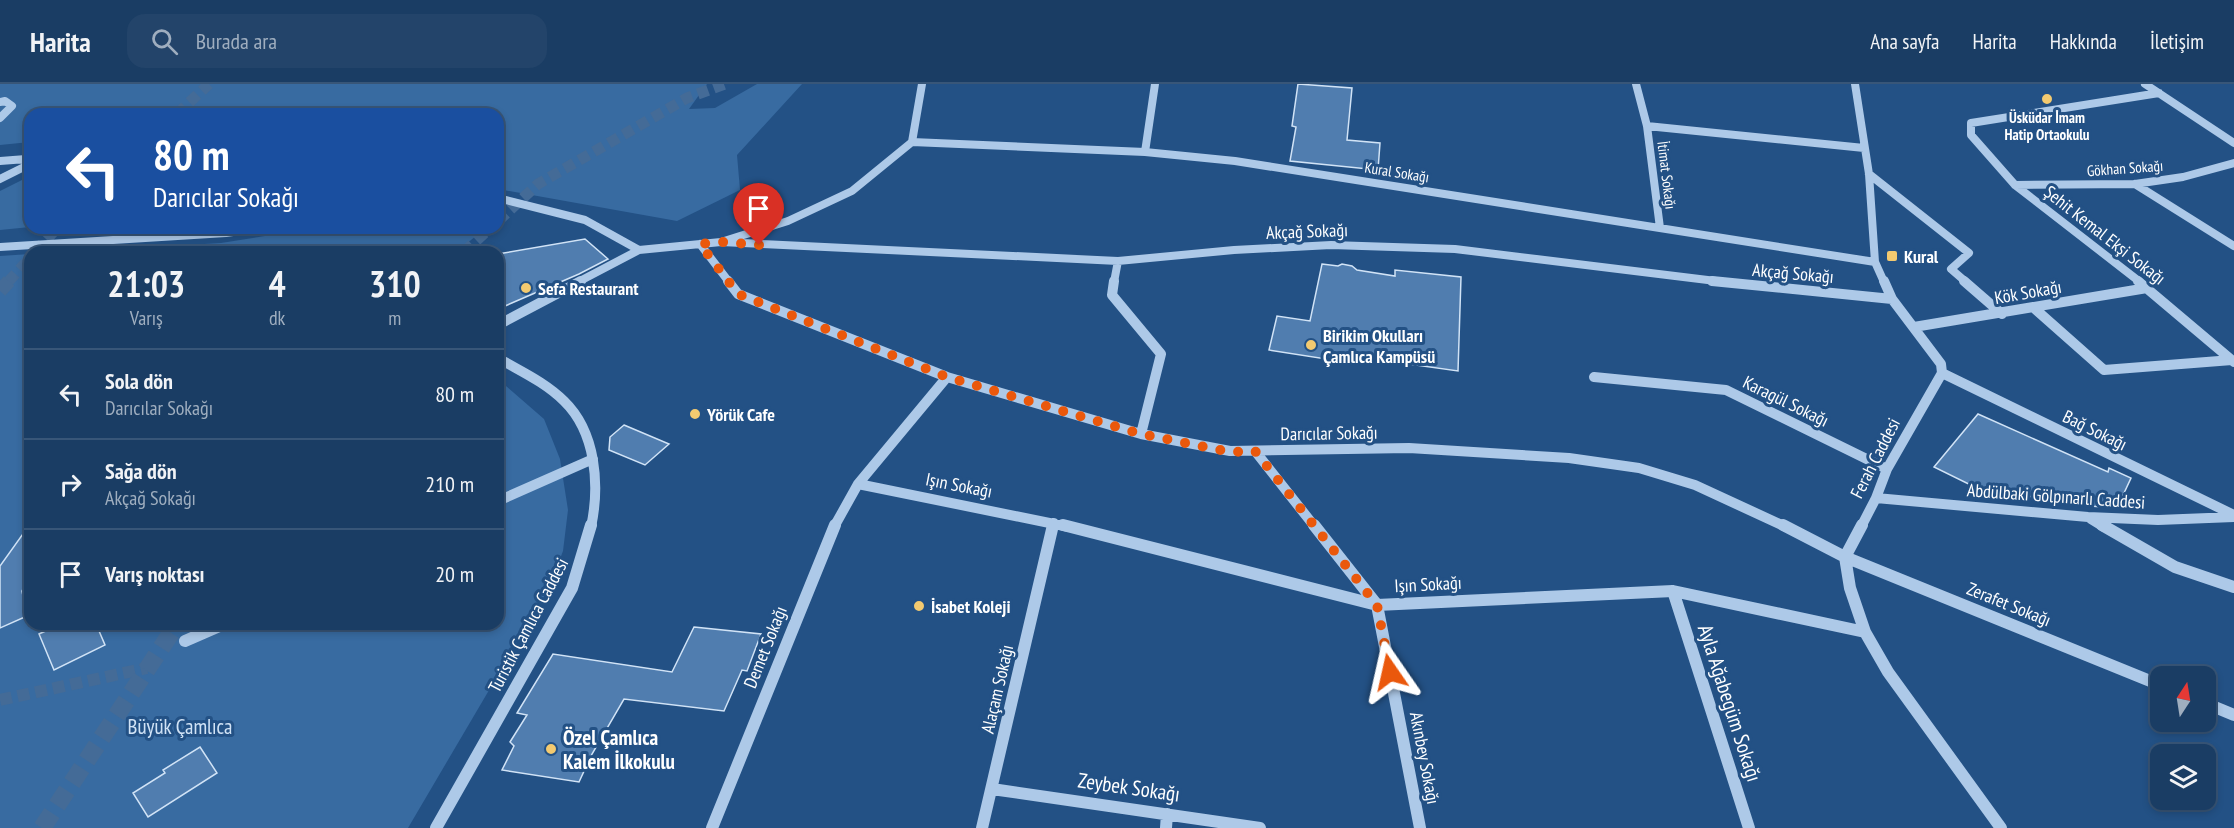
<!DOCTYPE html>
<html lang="tr">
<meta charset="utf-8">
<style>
:root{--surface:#1a3d64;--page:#23446a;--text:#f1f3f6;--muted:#9faebf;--line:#385678}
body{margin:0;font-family:"PT Sans Narrow",sans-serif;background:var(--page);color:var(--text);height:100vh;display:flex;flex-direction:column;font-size:22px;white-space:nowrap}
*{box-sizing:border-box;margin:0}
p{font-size:20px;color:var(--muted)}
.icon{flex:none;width:33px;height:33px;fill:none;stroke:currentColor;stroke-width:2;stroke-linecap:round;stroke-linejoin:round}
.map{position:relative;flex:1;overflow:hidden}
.side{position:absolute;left:24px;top:162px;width:480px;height:384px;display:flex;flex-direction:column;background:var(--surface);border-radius:18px;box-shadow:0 3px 9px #0003,0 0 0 2px var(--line)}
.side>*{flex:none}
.top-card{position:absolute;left:24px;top:24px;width:480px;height:126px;border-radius:18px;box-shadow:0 3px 9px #0003,0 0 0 2px var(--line);background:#1a4fa0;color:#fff;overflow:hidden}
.needle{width:39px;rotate:12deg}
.buttons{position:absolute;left:2150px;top:582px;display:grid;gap:12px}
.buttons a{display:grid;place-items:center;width:66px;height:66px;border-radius:12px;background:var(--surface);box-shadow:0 3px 9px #0003,0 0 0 2px var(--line);font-size:30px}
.pin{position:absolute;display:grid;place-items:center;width:51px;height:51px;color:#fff;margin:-62px -26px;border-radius:50% 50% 50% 0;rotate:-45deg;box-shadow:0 0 6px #0007}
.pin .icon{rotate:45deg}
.me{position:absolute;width:66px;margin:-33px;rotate:349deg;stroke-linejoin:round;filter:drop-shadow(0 0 4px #0008)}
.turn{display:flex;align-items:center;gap:21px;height:126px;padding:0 30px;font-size:27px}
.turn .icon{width:78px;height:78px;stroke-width:2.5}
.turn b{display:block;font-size:42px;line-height:51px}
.eta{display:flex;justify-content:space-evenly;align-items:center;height:102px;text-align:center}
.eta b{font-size:36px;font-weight:700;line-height:42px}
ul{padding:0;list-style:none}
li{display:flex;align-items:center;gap:18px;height:90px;padding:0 30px;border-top:2px solid var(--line)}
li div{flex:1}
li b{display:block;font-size:22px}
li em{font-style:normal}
header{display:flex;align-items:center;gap:36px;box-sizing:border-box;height:84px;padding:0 30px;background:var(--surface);border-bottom:2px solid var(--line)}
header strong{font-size:28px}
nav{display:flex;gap:33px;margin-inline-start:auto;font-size:21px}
.search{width:420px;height:54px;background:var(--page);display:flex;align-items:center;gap:15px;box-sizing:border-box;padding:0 21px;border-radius:18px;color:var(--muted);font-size:22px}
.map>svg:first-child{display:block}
.green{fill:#386ba1}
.building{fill:#507daf;stroke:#d1e3f6;stroke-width:1.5}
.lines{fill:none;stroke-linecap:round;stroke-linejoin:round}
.minor-tunnel{stroke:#446b97;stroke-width:12;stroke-dasharray:12 6;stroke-linecap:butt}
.major-tunnel-far2{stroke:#446b97;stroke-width:11;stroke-dasharray:11 6;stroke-linecap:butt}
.major-tunnel-far1{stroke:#446b97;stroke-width:14;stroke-dasharray:14 8;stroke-linecap:butt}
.major-tunnel{stroke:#446b97;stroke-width:18;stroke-dasharray:18 9;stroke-linecap:butt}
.minor-far2{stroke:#adc9e8;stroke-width:8}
.minor-far1{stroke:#adc9e8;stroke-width:10}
.minor{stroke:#adc9e8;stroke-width:12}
.route{stroke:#ea580c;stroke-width:10;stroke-dasharray:0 18}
.poi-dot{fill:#f3ca70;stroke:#235185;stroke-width:2}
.labels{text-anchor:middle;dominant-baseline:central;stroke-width:6;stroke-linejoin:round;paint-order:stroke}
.far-poi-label{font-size:15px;font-weight:bold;fill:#fff;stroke:#235185}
.far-street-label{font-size:15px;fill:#fff;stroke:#235185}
.street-label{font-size:18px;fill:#fff;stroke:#235185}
.poi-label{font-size:18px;font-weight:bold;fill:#fff;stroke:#235185;text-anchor:start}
.near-street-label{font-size:21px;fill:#fff;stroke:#235185}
.near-park-label{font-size:21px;fill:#d1e3f6;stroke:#235185}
.near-poi-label{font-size:21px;font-weight:bold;fill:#fff;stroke:#235185;text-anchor:start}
</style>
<header>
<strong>Harita</strong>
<div class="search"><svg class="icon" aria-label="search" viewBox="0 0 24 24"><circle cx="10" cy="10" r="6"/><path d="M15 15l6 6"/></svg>Burada ara</div>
<nav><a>Ana sayfa</a><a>Harita</a><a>Hakkında</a><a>İletişim</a></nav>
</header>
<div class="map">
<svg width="2234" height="744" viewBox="0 0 2234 744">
<rect width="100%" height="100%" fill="#235185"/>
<!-- green -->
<path class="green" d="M0,0H707L689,25L715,24L757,0H802L737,71L740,106L677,137L498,105V30H30V58L0,61Z
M30,92V143L0,146V107Z
M315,144H486L456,168H70L221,159Z
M30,170V540H498V295L544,335L560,375L568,426L563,467L549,504L408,744H0V172Z"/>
<!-- building -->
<path class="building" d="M1298,0L1352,4L1347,56L1380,59L1378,86L1290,77L1296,43L1292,42Z
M585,155L608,175L579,190L498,225V170Z
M1322,180L1338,182L1342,180L1352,182L1357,186L1395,192V186L1461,193L1458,287L1359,273L1358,280L1269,266L1277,232L1310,237Z
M1978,330L2108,388L2109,384L2131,394L2117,424L2090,422L2069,413L1993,412L1934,383Z
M624,341L669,360L645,381L609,366L610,353Z
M30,440V490L22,507L27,532L0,544V482Z
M61,540H96L105,561L54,586L39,550Z
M694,543L761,550L747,587L742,586L724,627L624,615L592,670L579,698L502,686L514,662L510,658L527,631L517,629L553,570L672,588Z
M200,663L217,689L148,733L133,709L165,689L163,686Z"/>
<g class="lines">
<!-- minor-tunnel -->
<path class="minor-tunnel" d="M0,616L147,584"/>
<!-- major-tunnel-far2 -->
<path class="major-tunnel-far2" d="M177,30L209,0
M498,137L538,100L687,14L725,0
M35,168L57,144
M464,168L490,144
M8,198L30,174"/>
<!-- major-tunnel-far1 -->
<path class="major-tunnel-far1" d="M0,207L9,197"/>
<!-- major-tunnel -->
<path class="major-tunnel" d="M42,744L177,540"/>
<!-- minor-far2 -->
<path class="minor-far2" d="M1636,0L1647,42L1864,64
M1855,0L1869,90L1875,178L1884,198
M2145,0L2234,59
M0,18L5,17L12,22L0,34
M1647,42L1660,144
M912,58L1145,68L1235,77L1875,178
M1145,68L1155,0
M0,77L26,75L28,81L0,95
M1869,90L1969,169L1951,185L1966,198
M2135,100L2234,162
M2015,101L2135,100L2183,93L2234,79
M498,114L585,136L639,166L578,198
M721,158L1118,177L1234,166L1331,161L1455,165L1724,198
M700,160L729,198
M0,163L226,149L260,144
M639,166L721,158L788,137L852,107L912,58L922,0
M1114,198L1118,177
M2140,198L2015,101L1971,51V39L2159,9"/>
<!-- minor-far1 -->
<path class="minor-far1" d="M728,197L738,210L947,293L1141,350L1230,367L1409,364L1569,374L1639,384L1695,401L1786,443
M1114,197L1112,211L1161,270L1141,350
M1712,197L1892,215
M1964,197L2002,230
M2138,197L2234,278
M2034,224L2104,286L2232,276
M498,241L581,197
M1914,243L2147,204
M498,274C520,287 545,298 564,317C596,348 600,401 591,443
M1942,289L2234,431
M1594,293L1726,306L1887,385
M1255,367L1315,443
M858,400L1069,443
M1876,414L2088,433L2158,436L2234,433
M498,417L593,375
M2091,435L2104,443
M834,443L858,400L947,293
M1053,443L1054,439
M1861,443L1876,414L1887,385L1942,289L1941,280L1892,215L1884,197"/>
<!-- minor -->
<path class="minor" d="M1063,441L1377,521L1673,507L1865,548
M1314,441L1377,521L1420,744
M1783,441L1845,473L2160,601
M1862,441L1845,473L1850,504L1865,548L1888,588L2001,744
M2102,441L2175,483L2234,503
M1673,507L1749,744
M185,557L224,540
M2205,619L2234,631
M992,705L1260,744
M436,744L572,504L591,441
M712,744L835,441
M982,744L1053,441
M1166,744L1167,730"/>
</g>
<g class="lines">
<!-- route -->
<path class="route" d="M759,161L722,158L700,160L738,210L947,293L1141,350L1230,368L1255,367L1377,521L1390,588"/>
</g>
<!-- markers -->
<g class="poi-dot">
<circle cx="2047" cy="15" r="6"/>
<rect x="1886" y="166" width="12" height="12" rx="3"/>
<circle cx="526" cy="204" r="6"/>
<circle cx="1311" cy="261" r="6"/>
<circle cx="695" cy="330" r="6"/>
<circle cx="919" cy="522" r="6"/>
<circle cx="551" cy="665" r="6"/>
</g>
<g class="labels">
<!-- far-poi labels -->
<g class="far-poi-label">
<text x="2047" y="33">Üsküdar İmam<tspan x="2047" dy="17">Hatip Ortaokulu</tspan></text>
</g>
<!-- far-street labels -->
<g class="far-street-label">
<text transform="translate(2125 84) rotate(-4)">Gökhan Sokağı</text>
<text transform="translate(1397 88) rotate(9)">Kural Sokağı</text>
<text transform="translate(1667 91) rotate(83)">İtimat Sokağı</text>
</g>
<!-- street labels -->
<g class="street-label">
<text transform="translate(1307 147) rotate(-2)">Akçağ Sokağı</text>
<text transform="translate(2105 151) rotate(38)">Şehit Kemal Ekşi Sokağı</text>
<text transform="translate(1793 189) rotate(5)">Akçağ Sokağı</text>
<text transform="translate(2028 208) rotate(-10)">Kök Sokağı</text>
<text transform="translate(1786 317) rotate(26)">Karagül Sokağı</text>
<text transform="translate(2095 346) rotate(26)">Bağ Sokağı</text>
<text transform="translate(1329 349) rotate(-1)">Darıcılar Sokağı</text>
<text transform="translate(1875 374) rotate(-63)">Ferah Caddesi</text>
<text transform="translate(959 401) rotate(11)">Işın Sokağı</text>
<text transform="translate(2056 412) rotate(4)">Abdülbaki Gölpınarlı Caddesi</text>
<text transform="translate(1428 500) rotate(-3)">Işın Sokağı</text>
<text transform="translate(2009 520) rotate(22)">Zerafet Sokağı</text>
<text transform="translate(528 541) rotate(-62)">Turistik Çamlıca Caddesi</text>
<text transform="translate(765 563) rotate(-68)">Demet Sokağı</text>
<text transform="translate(997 605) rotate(-77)">Alaçam Sokağı</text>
<text transform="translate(1425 674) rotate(79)">Akınbey Sokağı</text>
</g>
<!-- poi labels -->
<g class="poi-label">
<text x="1904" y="172">Kural</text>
<text x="538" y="204">Sefa Restaurant</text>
<text x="1323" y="251">Birikim Okulları<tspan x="1323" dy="21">Çamlıca Kampüsü</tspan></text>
<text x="707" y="330">Yörük Cafe</text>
<text x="931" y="522">İsabet Koleji</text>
</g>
<!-- near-street labels -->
<g class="near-street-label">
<text transform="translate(1730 619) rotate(72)">Ayla Ağabegüm Sokağı</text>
<text transform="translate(1129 703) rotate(8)">Zeybek Sokağı</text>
</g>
<!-- near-park labels -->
<g class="near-park-label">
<text x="180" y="642">Büyük Çamlıca</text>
</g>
<!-- near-poi labels -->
<g class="near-poi-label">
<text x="563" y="653">Özel Çamlıca<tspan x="563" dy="24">Kalem İlkokulu</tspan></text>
</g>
</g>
</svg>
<div class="buttons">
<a><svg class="needle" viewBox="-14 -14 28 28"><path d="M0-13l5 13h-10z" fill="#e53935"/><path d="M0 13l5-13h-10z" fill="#9faebf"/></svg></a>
<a><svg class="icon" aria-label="layers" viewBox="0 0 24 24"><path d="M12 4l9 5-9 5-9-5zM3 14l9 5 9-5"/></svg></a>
</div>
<div class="pin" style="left:759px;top:161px;background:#d93025"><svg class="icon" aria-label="arrive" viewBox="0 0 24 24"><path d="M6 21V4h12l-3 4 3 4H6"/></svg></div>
<svg class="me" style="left:1390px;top:588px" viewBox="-20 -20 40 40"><path d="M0-17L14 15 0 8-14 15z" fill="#ea580c" stroke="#fff" stroke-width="4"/></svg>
<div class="top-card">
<div class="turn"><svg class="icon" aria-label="left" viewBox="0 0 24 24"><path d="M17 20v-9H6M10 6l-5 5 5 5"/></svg><div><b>80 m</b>Darıcılar Sokağı</div></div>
</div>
<section class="side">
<div class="eta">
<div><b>21:03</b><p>Varış</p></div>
<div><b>4</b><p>dk</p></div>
<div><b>310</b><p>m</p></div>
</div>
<ul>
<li><svg class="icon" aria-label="left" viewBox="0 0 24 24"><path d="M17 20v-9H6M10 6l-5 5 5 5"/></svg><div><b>Sola dön</b><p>Darıcılar Sokağı</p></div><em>80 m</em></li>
<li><svg class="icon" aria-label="right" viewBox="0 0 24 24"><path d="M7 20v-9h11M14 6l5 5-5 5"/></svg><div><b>Sağa dön</b><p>Akçağ Sokağı</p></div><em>210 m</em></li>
<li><svg class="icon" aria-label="arrive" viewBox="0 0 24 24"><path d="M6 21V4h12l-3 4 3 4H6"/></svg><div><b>Varış noktası</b></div><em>20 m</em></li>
</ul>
</section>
</div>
